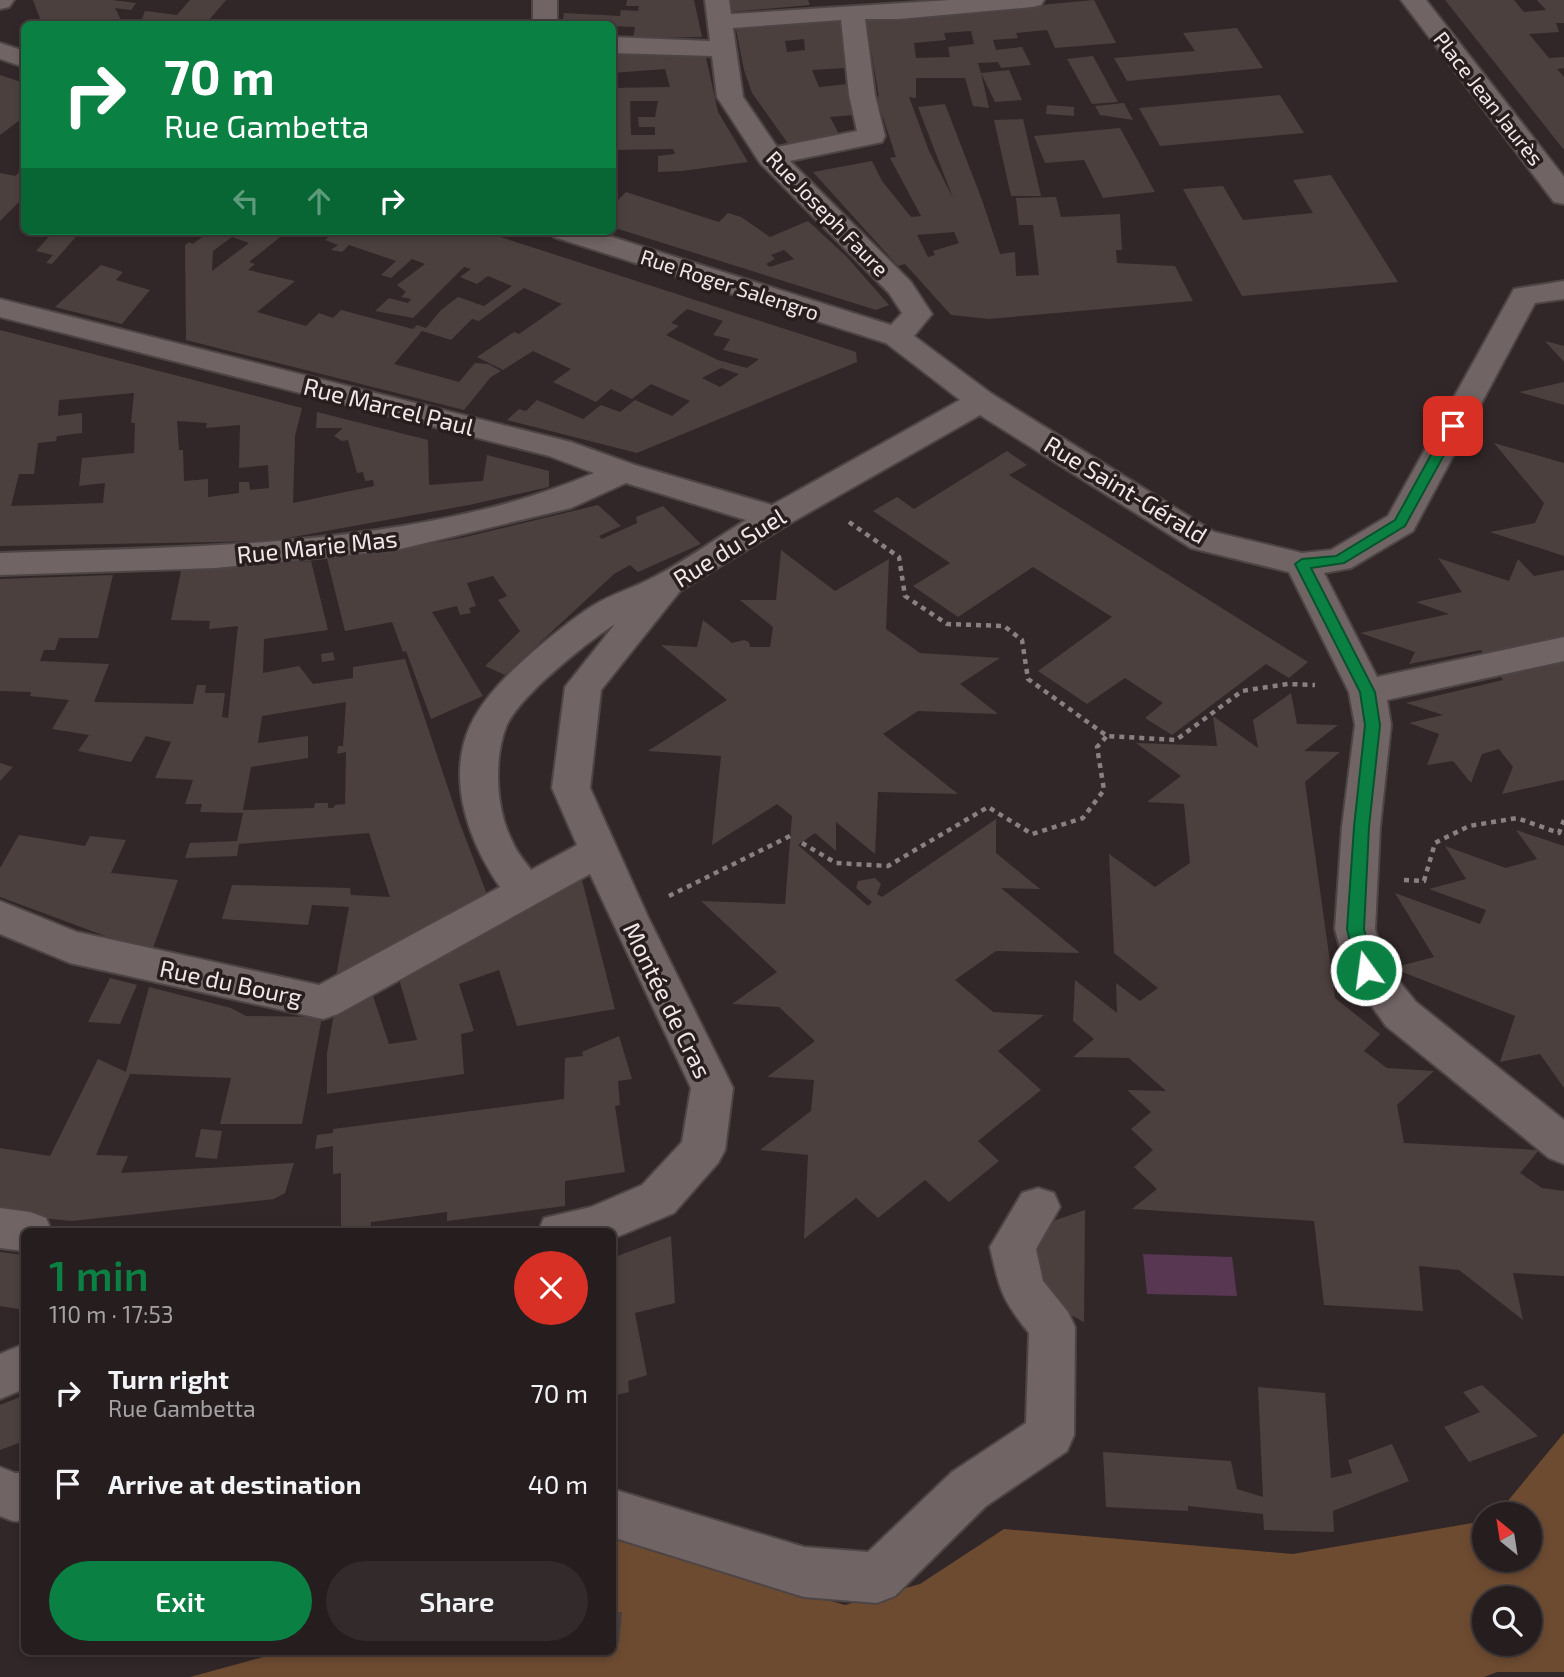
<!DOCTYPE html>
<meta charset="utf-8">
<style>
:root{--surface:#261d1e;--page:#322a2b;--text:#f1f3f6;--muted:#a4a2a4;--line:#423b3c;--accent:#0b8043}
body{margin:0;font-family:"Exo 2",sans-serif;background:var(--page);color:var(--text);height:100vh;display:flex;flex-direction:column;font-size:26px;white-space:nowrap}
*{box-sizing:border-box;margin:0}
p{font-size:23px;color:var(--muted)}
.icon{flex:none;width:38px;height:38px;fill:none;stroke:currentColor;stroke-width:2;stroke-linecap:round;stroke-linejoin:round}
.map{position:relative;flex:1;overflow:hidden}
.sheet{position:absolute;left:21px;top:1228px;width:595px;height:427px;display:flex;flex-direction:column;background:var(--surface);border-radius:10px;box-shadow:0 4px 10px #0003,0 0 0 2px var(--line)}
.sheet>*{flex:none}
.guide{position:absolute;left:21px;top:21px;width:595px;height:214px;border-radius:10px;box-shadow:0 4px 10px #0003,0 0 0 2px var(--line);background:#0b8043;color:#fff;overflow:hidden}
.needle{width:46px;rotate:330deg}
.tools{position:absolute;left:1472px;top:1502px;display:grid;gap:14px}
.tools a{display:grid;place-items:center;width:70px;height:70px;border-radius:50%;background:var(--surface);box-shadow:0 4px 10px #0003,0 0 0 2px var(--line);font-size:35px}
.pin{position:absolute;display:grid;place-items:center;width:60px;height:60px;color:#fff;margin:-30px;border-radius:14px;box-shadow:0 4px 10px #0006}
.me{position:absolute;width:77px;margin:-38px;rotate:346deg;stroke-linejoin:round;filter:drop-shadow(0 0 5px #0008)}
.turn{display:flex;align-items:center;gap:24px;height:147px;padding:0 28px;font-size:32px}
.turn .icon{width:91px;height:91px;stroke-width:2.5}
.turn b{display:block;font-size:49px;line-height:60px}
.lanes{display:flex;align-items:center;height:66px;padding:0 28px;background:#0003;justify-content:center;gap:35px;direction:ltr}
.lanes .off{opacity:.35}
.round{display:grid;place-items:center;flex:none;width:74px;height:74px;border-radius:37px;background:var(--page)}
.headline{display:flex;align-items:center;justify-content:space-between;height:119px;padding:0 28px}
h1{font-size:42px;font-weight:600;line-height:52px;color:var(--accent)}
.action{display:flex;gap:14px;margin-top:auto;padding:14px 28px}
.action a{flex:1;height:80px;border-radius:42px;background:var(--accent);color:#fff;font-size:28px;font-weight:600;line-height:80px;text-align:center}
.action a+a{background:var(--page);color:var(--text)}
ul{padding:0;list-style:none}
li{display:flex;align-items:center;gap:21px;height:91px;padding:0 28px}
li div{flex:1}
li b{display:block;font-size:26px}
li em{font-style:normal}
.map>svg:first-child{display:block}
.forest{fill:#6d4b31;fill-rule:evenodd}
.water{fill:#573751}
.building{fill:#4b403d;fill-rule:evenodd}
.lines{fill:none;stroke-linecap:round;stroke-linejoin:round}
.street-casing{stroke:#4d4445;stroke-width:4}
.path{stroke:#898081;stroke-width:4.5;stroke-dasharray:5 5;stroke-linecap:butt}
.street{fill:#716465;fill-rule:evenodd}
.route{fill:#0b8043;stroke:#07532c;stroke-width:2}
.labels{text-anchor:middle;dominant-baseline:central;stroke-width:7;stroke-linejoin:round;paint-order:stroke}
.far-street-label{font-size:21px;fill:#efe7e8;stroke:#281e1e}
.street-label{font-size:24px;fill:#efe7e8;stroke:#281e1e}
</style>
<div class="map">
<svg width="1564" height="1677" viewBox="0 0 1564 1677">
<rect width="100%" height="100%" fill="#322728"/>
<!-- forest -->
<path class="forest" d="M1564,1433V1672H1497L1484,1677H190L282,1652H612L613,1538L845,1605L920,1584L1004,1529L1293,1554L1484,1521V1559H1530V1514H1497ZM1484,1598H1530V1643H1484Z"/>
<!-- water -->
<path class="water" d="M1143,1254L1232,1257L1237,1296L1147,1294Z"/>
<!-- building -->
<path class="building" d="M33,0H112L136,3L131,10L115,8L123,24H42Z
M190,0H226L210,19L247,24H140L145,11L177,15Z
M627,0H694L702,37L633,38L635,27L562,24L564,13L620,16L621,10L638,11L639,6H626Z
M729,0H808L810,5L731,12Z
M1094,0L1116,43L1055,48L1047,30L1016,33L1018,38L993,40L996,50L1022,47L1031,65L1001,68L998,62L978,63L981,73L1009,70L1022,100L995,102L981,73L989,108L973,106L965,78H916V98L909,97L929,151L953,198L918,107L945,104L982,200L1000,254L1015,252L1016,276L1039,275L1033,225H1019L1016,198L1056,197L1061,217L1120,214L1122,250H1116L1117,263L1175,266L1193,301L989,319L951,315L905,264L898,266L813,172L872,161L882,181L911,217L921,216L890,158L896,157L876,96L879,97L866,21ZM971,31L974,44L948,47L950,57L916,58L914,43L946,40L944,33ZM954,232L959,243L933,251L935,255L928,257L917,235Z
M1445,0H1514L1524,12L1546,10L1537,0H1564V23H1556L1559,32L1529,34L1549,58L1564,57V68L1557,69L1564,77V150Z
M840,21L846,68L812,70L819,87L848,84L854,115L830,117L840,136L789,145L752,93L744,70L736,29ZM804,39L805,50L787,52L785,41Z
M1237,28L1263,68L1127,81L1114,58L1195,51L1183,33Z
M705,53L718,112L748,162L682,171L658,172V156L675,154L673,149L612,150V88L670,87L665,69L612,73V55ZM630,101H658L655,117H638L639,127H655V135H631Z
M1093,56L1118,102L1092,104L1067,59Z
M0,75L24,83V122L20,120L0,135Z
M1280,95L1304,133L1160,146L1139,108Z
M1124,103L1133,120L1100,115L1095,106Z
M1047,105L1074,107V116L1046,114Z
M1023,119L1041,196H1011L994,120Z
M1120,128L1155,192L1103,198L1084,160L1045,163L1034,136Z
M24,168V197L0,221V173L15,176Z
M1331,175L1398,282L1242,296L1183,189L1223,186L1243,220L1313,213L1293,180Z
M626,192L719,222L728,213L741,217L770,237L808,221L846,256L889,305L876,310L612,227V201L616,202ZM784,250L794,259L770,267L766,264L775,259L771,255Z
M54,231H81L52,264L46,263L53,255L36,251Z
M210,231H303L295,237L284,234L249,262L255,264L248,270L295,281L257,312L306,326L319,313L333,318L341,310L413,329L417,325L426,328L441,310L458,297L484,306L512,286L488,276L477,284L460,277L471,269L464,267L413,318L375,311L389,298L408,303L411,299L401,297L406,292L397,285L425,264L412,259L391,278L381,275L396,261L349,245L342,252L331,250L338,245L325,240L336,231H482L856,352L857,362L637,453L507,420L519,409L526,411L537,400L583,419L601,405L620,412L635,400L672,416L690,401L651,384L632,399L611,389L596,402L553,382L571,369L533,351L503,370L477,357L514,332L519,334L562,304L524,288L479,321L472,319L451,340L422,331L394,364L459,382L475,363L488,364L501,371L491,377L464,410L186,340L185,245L189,242L193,244ZM232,237L249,243L212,271L213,251ZM687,309L723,321L713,335L730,339L723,350L759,359L747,368L718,360L666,335L679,326L671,323ZM721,368L739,374L720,387L702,378Z
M101,265L123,272L116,280L150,290L122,324L55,307Z
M0,330L302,408L295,436L293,503L374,486L373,480L365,481L363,472L357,473L348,440L342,441L334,436L343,428H316L317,412L428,440L429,485L483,481L487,455L549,471V487L469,505L271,541L0,546ZM134,393L131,423H135L134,453L82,458L79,486L105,483L103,503L11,506L19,474H34L38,443L56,441L57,436L82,433V413L58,416L59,400ZM177,421L207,423L206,428L240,425L239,468L268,465L269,488L250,490L249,482H239V493L208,497V479L184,481L183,450H179Z
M1545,341L1564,346V362Z
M1564,382V405L1519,392Z
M1494,443L1564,463V556L1490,532L1535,523L1544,503Z
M1007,451L1027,465L1009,475L1308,662L1289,678L1266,664L1172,735L1145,718L1163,703L1125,678L1087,704L1038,671L1112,617L1033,567L958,617L913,586L950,563L873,511L897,497L914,509Z
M598,505L621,526L599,536L602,539L637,523L636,517L663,506L701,544L638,572L630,565L614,574L505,675L485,666L520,631L498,600L507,596L493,576L467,583L476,606L469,608L471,613L460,615L457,606L432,612L483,696L431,719L406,651L403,652L392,622L345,631L327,559L373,554L461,538Z
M781,550L835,591L889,559L886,629L920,653L1000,658L960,684L998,714L918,711L883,734L958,794L878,792L875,854L836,822V851L815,833L798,845L868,906L872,902L856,888L858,881L875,878L881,884L877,894L882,897L996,819V853L1040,889L1001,888L1080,953L996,951L955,980L993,1012L1044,1015L998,1051L1041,1090L978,1141L999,1161L949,1202L925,1180L878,1218L856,1198L804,1239L808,1155L760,1150L811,1111L814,1080L767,1077L815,1041L779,1007L732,1004L777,972L701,901L785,904L792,816L777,804L712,845L721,756L648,751L727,700L661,645L697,647L703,620L732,643L744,640L749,642L750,647H770L773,627L740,600H776Z
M1438,558L1509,581L1518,559L1534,576L1564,570V780L1502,794L1513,767L1499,749L1482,754L1471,783L1453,761L1427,765L1439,734L1409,723L1443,715L1406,703L1503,680L1481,650L1409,664L1415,652L1360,633L1449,614L1416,602L1462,592Z
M311,561L328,630L264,639L263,673L299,666L313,684L353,678V667L405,659L459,821L488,897L335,981L349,907L312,905L308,925L222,919L232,885L350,888L351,895L390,897L369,833L239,844L237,856L185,858L190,843L237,841L243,813L200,812L202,804H185L193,780L155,778L171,742L146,736L131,762L78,751L89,735L52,729L69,700L30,696L31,692L0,691V579L113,575L98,638H59L55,650H44L40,661L109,664L94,702L193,704L197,685H206L205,693H225L222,717L228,718L238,626L209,629L210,621L171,620L181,571ZM346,702L343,746H338L337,754L346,752L345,804L335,805L333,808H328V803H315L314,808L243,810L251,767L308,758V736L258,743L262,716Z
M333,652L335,660L322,662L321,654Z
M1291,693L1297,724L1338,725L1304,751L1340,752L1305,782L1335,998L1380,1034L1364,1051L1387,1068L1434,1071L1397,1105L1404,1143L1539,1150L1520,1173L1542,1188L1564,1191V1276L1513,1273L1523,1320L1459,1270L1419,1266L1423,1311L1324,1305L1314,1221L1132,1209L1157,1189L1134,1167L1153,1150L1131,1129L1151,1112L1127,1090L1166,1091L1129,1058L1073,1057L1094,1039L1073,1021L1075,980L1117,1013L1116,983L1140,1001L1158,988L1114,953L1109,854L1155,887L1190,863L1184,804L1147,802L1181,776L1136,743L1217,746L1213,716L1258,748L1253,720Z
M0,763L13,767L0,781Z
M1516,830L1564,846V1088L1540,1054L1500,1062L1515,1016L1392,968L1434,957L1395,893L1480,924L1486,910L1429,889L1466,879L1445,846L1506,868L1537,859Z
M19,835L85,846L90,836L126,840L111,873L178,880L151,953L0,897V868Z
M582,880L615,1009L517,1026L499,970L459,984L474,1031L461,1034L464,1074L327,1094V1053L333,1019L349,1002L371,990L389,1044L417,1040L398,976Z
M110,978L137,985L120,1024L88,1022Z
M149,987L231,1008L246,1016L322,1017L302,1124H220L231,1078L130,1074L96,1155L128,1156L121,1173L294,1163L285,1193L274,1199L72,1221L0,1214V1148L50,1156L98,1059L126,1072Z
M619,1036L632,1079L618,1081L620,1105L615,1106L625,1172L565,1181V1206L447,1221V1212L371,1222V1231L341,1232V1173L333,1174V1146L315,1149L317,1135L333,1133V1129L564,1099L565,1058L583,1056L582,1052Z
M201,1129L222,1131L217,1159L195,1157Z
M1085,1210L1084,1322L1048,1303L1027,1243L1053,1221Z
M671,1236L675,1303L635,1313L647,1375L628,1381L629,1392L612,1396V1258Z
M0,1252L24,1255V1310L0,1306Z
M1482,1385L1538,1436L1469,1462L1444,1427L1480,1412L1463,1392Z
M1258,1387L1325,1393L1331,1478L1352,1473L1348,1460L1392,1444L1409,1481L1333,1511L1334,1532L1264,1530L1263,1514L1188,1506V1511L1106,1507L1103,1452L1231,1461L1237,1489L1263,1497Z
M20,1397L24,1418V1441L0,1450V1405Z
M612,1612H622L619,1643L612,1642Z"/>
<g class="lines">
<!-- street casing -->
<g class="street-casing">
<path id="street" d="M0,0H14L9,7L0,9Z
M533,0H557V24H533Z
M705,0H729L731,14L950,0H1044L1041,5L1032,7L899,19H865L875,95L885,136L882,142L790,161L911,282L932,314L914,336L992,394L1214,532L1302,553L1331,550L1388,516L1514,289L1564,281V299L1535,303L1413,531L1351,568L1324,573L1377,677L1564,637V661L1387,700L1391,725L1380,827L1375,929L1385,964L1416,1002L1564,1120V1164L1549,1158L1386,1026L1346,970L1335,929L1342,827L1355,725L1349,692L1289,572L1191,548L980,415L787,525L680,591L601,690L590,788L648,917L733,1088L725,1150L718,1163L674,1213L612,1239V1232H538L544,1218L591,1207L642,1185L682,1142L691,1088L590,874L338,1014L323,1019L70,963L0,934V901L77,932L319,985L500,887C469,842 446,780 470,726C484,696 510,672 535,650C554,634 573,618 594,605C612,594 633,588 652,578C684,562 715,539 746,520L626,483L571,508L396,550L215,568L0,575V553C192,546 415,549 594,473L549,456L0,317V299L571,442L635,465L772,505L960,400L886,343L554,237L550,231H593L891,325L902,313L889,293L760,163L717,97L712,56L612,53V37L710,41ZM841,20L849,95L857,131L777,147L743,97L733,28ZM615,624L565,687L552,788L577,845L531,870C525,861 517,853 513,843C496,811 493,761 506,727C519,696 586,643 615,624Z
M1401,0H1426L1564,177V204L1554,202Z
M0,43L24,51V67L0,59Z
M1038,1188L1054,1193L1060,1207L1036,1249L1043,1281L1068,1312L1075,1327L1074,1435L1067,1451L986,1506L895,1596L877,1603L804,1597L612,1537V1489L804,1547L868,1552L952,1472L1026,1423L1029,1333C1002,1300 999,1288 990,1247L1022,1193Z
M0,1208L30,1212L46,1218L52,1232H24V1251L0,1248Z
M24,1344V1389L0,1399V1354Z
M0,1467L15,1473H24V1521H13L0,1516Z"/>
</g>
<!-- path -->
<path class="path" d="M849,522L899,557L905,596L947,624L1004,626L1022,640L1028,679L1107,736L1176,740L1242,691L1288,684L1315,685
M802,843L836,863L888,866L988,807L1032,834L1083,818L1104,790L1097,747L1107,736
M1404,880L1424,881L1435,843L1469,826L1517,818L1559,833L1564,820
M669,896L790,836"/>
<!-- street -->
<use href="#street" class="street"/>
</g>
<!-- route -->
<path class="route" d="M1453,422L1460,426L1405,526L1344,563L1311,568L1375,692L1380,725L1369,827L1364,929L1374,970L1372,975H1360L1357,970L1347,929L1354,827L1365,725L1360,692L1295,564L1302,559L1336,556L1395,520L1447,426Z"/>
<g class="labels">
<!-- far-street labels -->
<g class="far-street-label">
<text transform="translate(1489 98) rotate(52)">Place Jean Jaurès</text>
<text transform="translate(828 213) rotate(46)">Rue Joseph Faure</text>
<text transform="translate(730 284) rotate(18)">Rue Roger Salengro</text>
</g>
<!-- street labels -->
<g class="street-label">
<text transform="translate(389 406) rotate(14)">Rue Marcel Paul</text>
<text transform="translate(1126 489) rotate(31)">Rue Saint-Gérald</text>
<text transform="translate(317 546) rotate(-6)">Rue Marie Mas</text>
<text transform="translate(729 547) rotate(-32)">Rue du Suel</text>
<text transform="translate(231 982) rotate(12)">Rue du Bourg</text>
<text transform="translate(668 1000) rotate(64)">Montée de Cras</text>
</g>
</g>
</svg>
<div class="tools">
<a><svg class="needle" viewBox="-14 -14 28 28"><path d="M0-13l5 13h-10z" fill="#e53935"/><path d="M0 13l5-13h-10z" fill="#a4a2a4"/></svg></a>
<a><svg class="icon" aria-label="search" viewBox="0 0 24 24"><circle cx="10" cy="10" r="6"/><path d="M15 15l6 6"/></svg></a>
</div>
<div class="pin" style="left:1453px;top:426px;background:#d93025"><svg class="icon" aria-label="arrive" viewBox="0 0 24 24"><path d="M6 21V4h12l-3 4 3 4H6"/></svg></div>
<svg class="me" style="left:1366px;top:970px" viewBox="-20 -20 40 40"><circle r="17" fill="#0b8043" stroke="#fff" stroke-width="3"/><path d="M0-11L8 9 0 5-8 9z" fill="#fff"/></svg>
<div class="guide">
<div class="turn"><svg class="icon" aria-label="right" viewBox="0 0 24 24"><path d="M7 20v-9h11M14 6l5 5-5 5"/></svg><div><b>70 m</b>Rue Gambetta</div></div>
<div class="lanes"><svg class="icon off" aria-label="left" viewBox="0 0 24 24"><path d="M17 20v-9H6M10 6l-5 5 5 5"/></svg><svg class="icon off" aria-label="ahead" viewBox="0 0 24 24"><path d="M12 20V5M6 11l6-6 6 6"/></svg><svg class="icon" aria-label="right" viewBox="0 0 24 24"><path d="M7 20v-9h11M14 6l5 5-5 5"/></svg></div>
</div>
<section class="sheet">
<div class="headline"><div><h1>1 min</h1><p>110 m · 17:53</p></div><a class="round" style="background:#d93025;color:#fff"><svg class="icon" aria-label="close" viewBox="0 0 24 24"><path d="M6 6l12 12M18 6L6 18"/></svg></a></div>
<ul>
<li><svg class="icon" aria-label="right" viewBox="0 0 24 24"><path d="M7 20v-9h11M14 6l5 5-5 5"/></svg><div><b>Turn right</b><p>Rue Gambetta</p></div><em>70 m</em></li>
<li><svg class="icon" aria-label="arrive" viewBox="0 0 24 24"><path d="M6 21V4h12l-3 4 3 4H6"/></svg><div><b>Arrive at destination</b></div><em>40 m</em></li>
</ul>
<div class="action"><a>Exit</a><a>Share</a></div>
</section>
</div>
